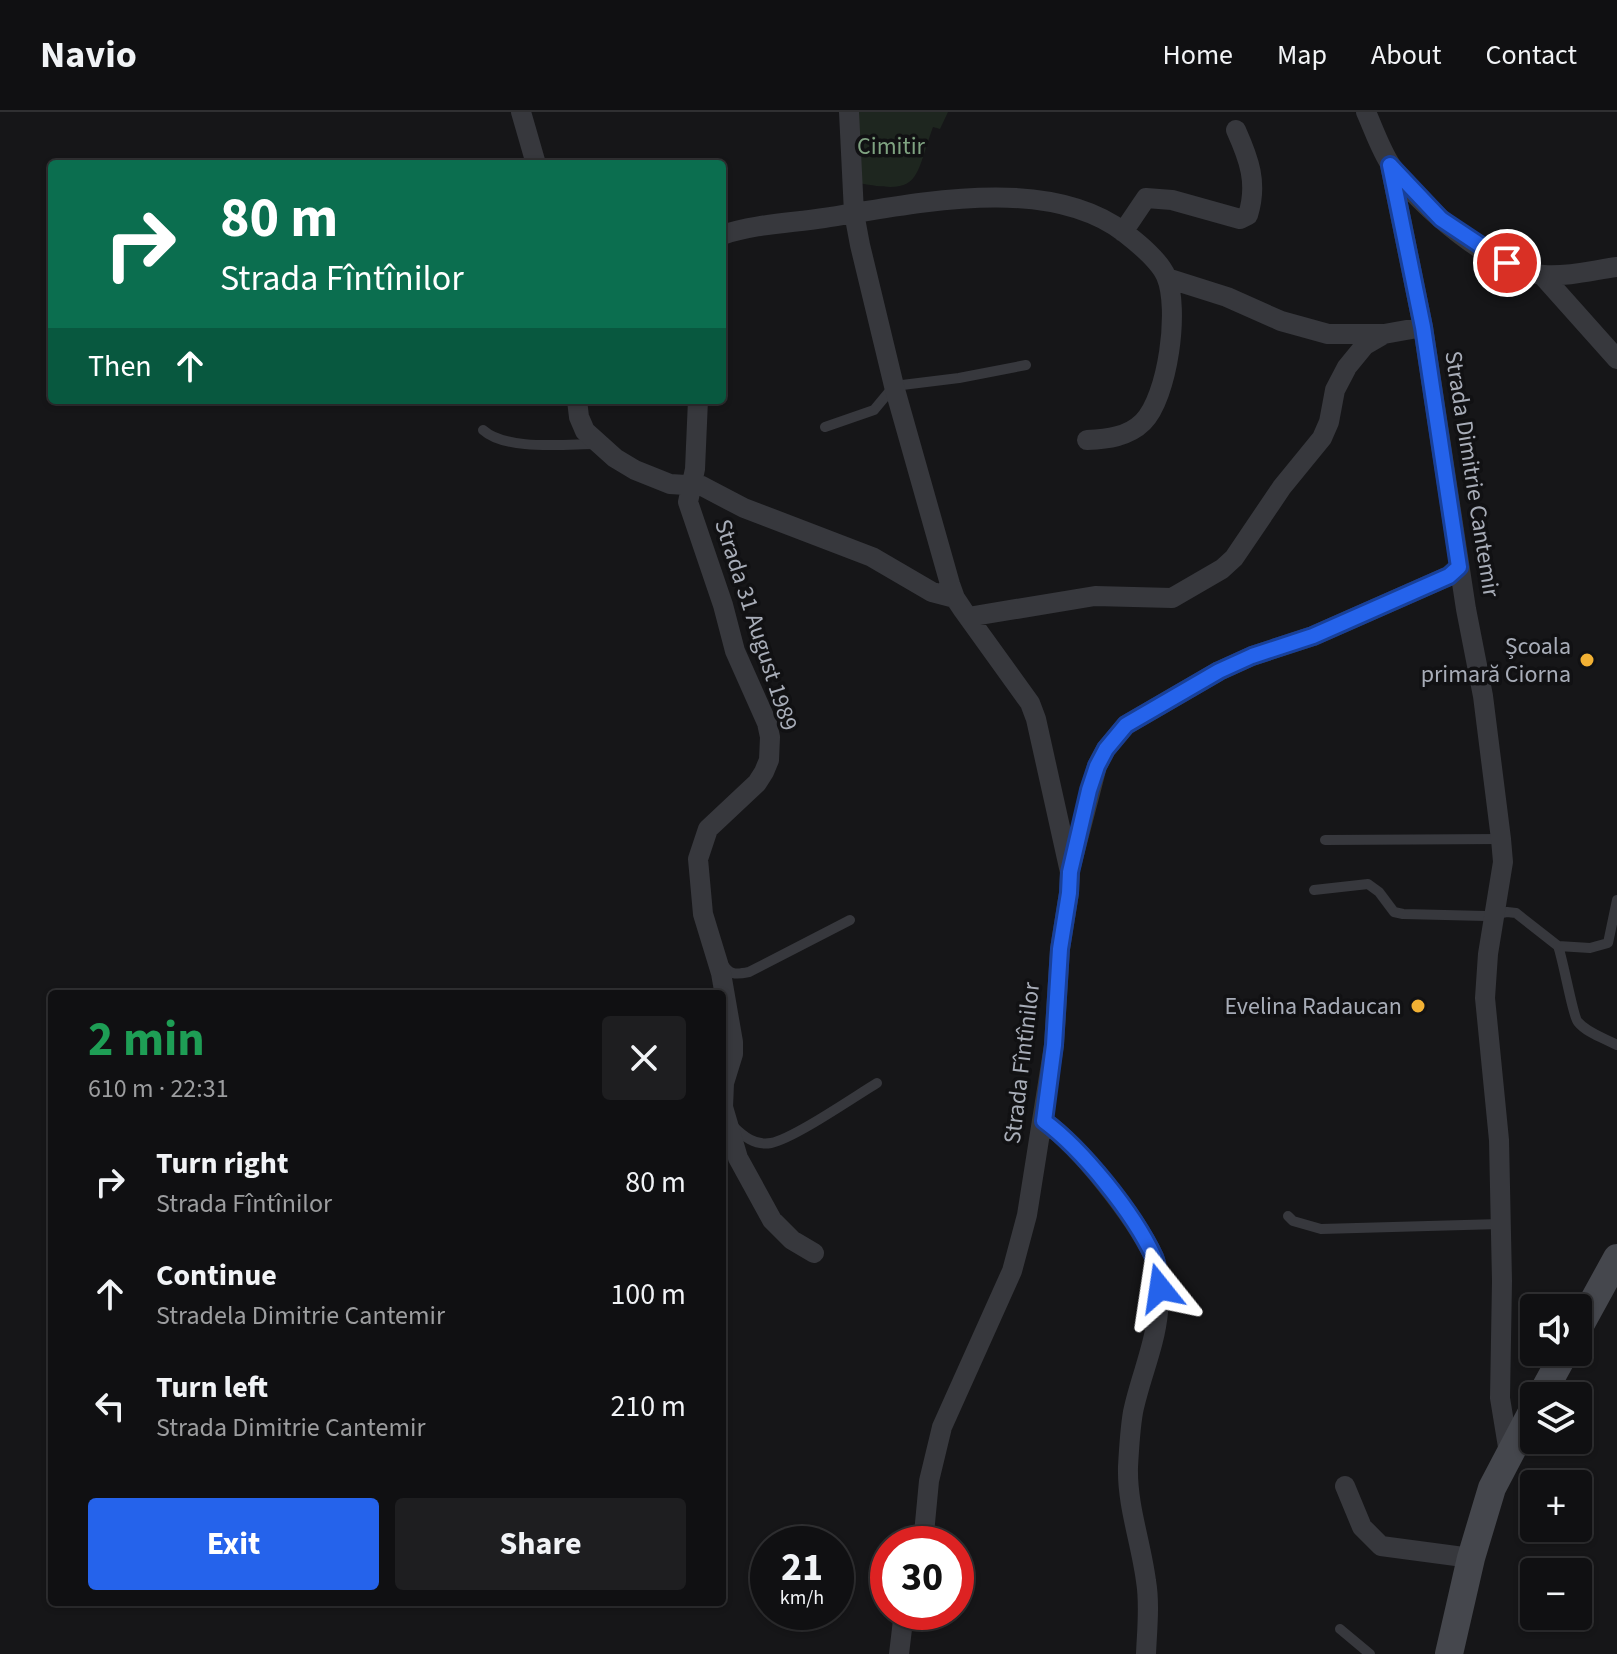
<!DOCTYPE html>
<meta charset="utf-8">
<style>
:root{--surface:#101012;--page:#1e1e20;--text:#f1f3f6;--muted:#9c9d9f;--line:#303032;--accent:#2563eb}
body{margin:0;font-family:"Source Sans 3",sans-serif;background:var(--page);color:var(--text);height:100vh;display:flex;flex-direction:column;font-size:30px;white-space:nowrap}
*{box-sizing:border-box;margin:0}
p{font-size:26px;color:var(--muted)}
.icon{flex:none;width:44px;height:44px;fill:none;stroke:currentColor;stroke-width:2;stroke-linecap:round;stroke-linejoin:round}
.map{position:relative;flex:1;overflow:hidden}
.side{position:absolute;left:48px;top:878px;width:678px;height:616px;display:flex;flex-direction:column;background:var(--surface);border-radius:8px;box-shadow:0 2px 6px #0004,0 0 0 2px var(--line)}
.side>*{flex:none}
.banner{position:absolute;left:48px;top:48px;width:678px;height:244px;border-radius:8px;box-shadow:0 2px 6px #0004,0 0 0 2px var(--line);background:#0b6e4f;color:#fff;overflow:hidden}
.controls{position:absolute;left:1520px;top:1182px;display:grid;gap:16px}
.controls a{display:grid;place-items:center;width:72px;height:72px;border-radius:8px;background:var(--surface);box-shadow:0 2px 6px #0004,0 0 0 2px var(--line);font-size:40px}
.speed{position:absolute;left:750px;top:1414px;display:flex;gap:16px;font-size:40px;font-weight:700;text-align:center}
.speed>*{display:grid;place-content:center;width:104px;height:104px;border-radius:50%;background:var(--surface);box-shadow:0 2px 6px #0004,0 0 0 2px var(--line);line-height:1}
.speed small{font-size:20px;font-weight:400}
.speed .limit{border:12px solid #d22;background:#fff;color:#111}
.pin{position:absolute;display:grid;place-items:center;width:68px;height:68px;color:#fff;margin:-34px;border:4px solid #fff;border-radius:50%;box-shadow:0 2px 8px #0007}
.me{position:absolute;width:88px;margin:-44px;rotate:345deg;stroke-linejoin:round;filter:drop-shadow(0 0 6px #0008)}
.turn{display:flex;align-items:center;gap:28px;height:168px;padding:0 40px;font-size:36px}
.turn .icon{width:104px;height:104px;stroke-width:2.5}
.turn b{display:block;font-size:56px;line-height:68px}
.then{display:flex;align-items:center;height:76px;padding:0 40px;background:#0003;gap:16px;font-size:30px}
.round{display:grid;place-items:center;flex:none;width:84px;height:84px;border-radius:8px;background:var(--page)}
.summary{display:flex;align-items:center;justify-content:space-between;height:136px;padding:0 40px}
h1{font-size:48px;font-weight:700;line-height:60px;color:#1e9e55}
.action{display:flex;gap:16px;margin-top:auto;padding:16px 40px}
.action a{flex:1;height:92px;border-radius:8px;background:var(--accent);color:#fff;font-size:32px;font-weight:700;line-height:92px;text-align:center}
.action a+a{background:var(--page);color:var(--text)}
ul{padding:0;list-style:none}
li{display:flex;align-items:center;gap:24px;height:112px;padding:0 40px}
li div{flex:1}
li b{display:block;font-size:30px}
li em{font-style:normal}
header{display:flex;align-items:center;gap:48px;box-sizing:border-box;height:112px;padding:0 40px;background:var(--surface);border-bottom:2px solid var(--line)}
header strong{font-size:38px}
nav{display:flex;gap:44px;margin-inline-start:auto;font-size:28px}
.map>svg:first-child{display:block}
.green{fill:#1e261f}
.lines{fill:none;stroke-linecap:round;stroke-linejoin:round}
.service{stroke:#37383d;stroke-width:10}
.minor{stroke:#37383d;stroke-width:20}
.secondary{stroke:#45474d;stroke-width:28}
.route-casing{stroke:#184099;stroke-width:20}
.route{stroke:#2563eb;stroke-width:14}
.poi-dot{fill:#f2b134;stroke:#111113;stroke-width:3}
.labels{text-anchor:middle;dominant-baseline:central;stroke-width:7;stroke-linejoin:round;paint-order:stroke}
.park-label{font-size:24px;fill:#7fa381;stroke:#111113}
.street-label{font-size:24px;fill:#a8adb8;stroke:#111113}
.poi-label{font-size:24px;fill:#a8adb8;stroke:#111113;text-anchor:end}
</style>
<header>
<strong>Navio</strong>
<nav><a>Home</a><a>Map</a><a>About</a><a>Contact</a></nav>
</header>
<div class="map">
<svg width="1617" height="1542" viewBox="0 0 1617 1542">
<rect width="100%" height="100%" fill="#161618"/>
<!-- green -->
<path class="green" d="M857,0H948L940,17L933,15C914,68 921,83 859,71Z"/>
<g class="lines">
<!-- service -->
<path class="service" d="M825,315L874,298L894,274L959,266L1026,253
M483,318C506,339 566,332 596,332
M1325,728L1501,727
M1314,778L1368,772L1379,780L1394,800L1403,802L1486,804L1507,800L1516,801L1558,834L1590,836L1608,831L1617,788
M1558,834C1563,847 1573,905 1578,910C1587,921 1604,926 1617,933
M722,851C730,863 735,863 749,860L850,808
M733,1014C743,1024 755,1034 771,1031C793,1027 854,985 877,971
M1288,1104L1293,1109L1321,1117L1500,1112
M1340,1517L1370,1542"/>
<!-- minor -->
<path class="minor" d="M521,0L536,52
M849,0L854,101L860,133L894,274L950,472L955,486L963,498L1030,591L1036,607L1070,760L1069,781L1060,837L1054,933L1027,1103L1012,1159L942,1315L929,1369L923,1432
M1366,0C1374,18 1381,39 1392,55C1420,95 1495,159 1544,163C1568,165 1594,158 1617,155
M1390,53L1423,215L1466,497L1483,584L1501,727L1503,750L1488,842L1485,886L1499,1028L1502,1169L1500,1286L1509,1341
M1123,120L1146,86L1172,88L1240,107L1248,103C1258,71 1249,47 1236,18
M722,123C754,112 791,111 824,106C914,92 1047,61 1125,121C1139,132 1159,148 1166,164C1180,196 1168,285 1143,310C1128,325 1107,327 1087,328
M1542,163L1617,247
M1167,166L1227,185L1281,209L1328,222H1384L1423,215
M577,288L579,305L585,319L615,346L635,358L670,372L702,374L744,396L872,445L932,480L955,486
M698,288L695,357L688,390L723,493L735,539L767,611L770,625L769,648L764,660L757,671L708,717L698,747L703,802L721,861L733,930V942L724,971L723,995L738,1046L772,1108L792,1128L814,1141
M968,505L1095,484L1172,486L1222,457L1234,446L1282,375L1322,326L1329,310L1335,278L1347,255L1365,233L1384,222
M1071,754L1097,654L1106,637L1126,613L1219,559L1252,544L1313,524L1449,464L1459,455
M1044,1009C1081,1036 1134,1103 1154,1145C1161,1161 1160,1183 1158,1200C1155,1234 1140,1266 1133,1300C1130,1318 1129,1336 1128,1355C1127,1394 1141,1430 1146,1469C1150,1492 1147,1518 1146,1542
M1345,1374L1362,1415L1381,1434L1471,1446
M899,1542L904,1500"/>
<!-- secondary -->
<path class="secondary" d="M1578,1217L1617,1146
M1541,1284L1565,1240
M1449,1542L1471,1446L1492,1376L1534,1296"/>
</g>
<g class="lines">
<!-- route casing -->
<g class="route-casing">
<path id="route" d="M1160,1176C1158,1166 1158,1154 1154,1145C1133,1100 1083,1038 1044,1009L1054,933L1060,837L1069,781L1070,760L1089,678L1097,654L1106,637L1126,613L1219,559L1252,544L1313,524L1449,464L1459,455L1423,215L1390,53L1441,107L1507,151"/>
</g>
<!-- route -->
<use href="#route" class="route"/>
</g>
<!-- markers -->
<g class="poi-dot">
<circle cx="1587" cy="548" r="8"/>
<circle cx="1418" cy="894" r="8"/>
</g>
<g class="labels">
<!-- park labels -->
<g class="park-label">
<text x="891" y="34">Cimitir</text>
</g>
<!-- street labels -->
<g class="street-label">
<text transform="translate(1472 362) rotate(81)">Strada Dimitrie Cantemir</text>
<text transform="translate(756 513) rotate(72)">Strada 31 August 1989</text>
<text transform="translate(1022 951) rotate(-83)">Strada Fîntînilor</text>
</g>
<!-- poi labels -->
<g class="poi-label">
<text x="1571" y="534">Școala<tspan x="1571" dy="28">primară Ciorna</tspan></text>
<text x="1402" y="894">Evelina Radaucan</text>
</g>
</g>
</svg>
<div class="controls">
<a><svg class="icon" aria-label="sound" viewBox="0 0 24 24"><path d="M4 9h4l5-4v14l-5-4H4zM17 9q2 3 0 6"/></svg></a>
<a><svg class="icon" aria-label="layers" viewBox="0 0 24 24"><path d="M12 4l9 5-9 5-9-5zM3 14l9 5 9-5"/></svg></a>
<a>+</a>
<a>−</a>
</div>
<div class="speed"><div>21<small>km/h</small></div><div class="limit">30</div></div>
<div class="pin" style="left:1507px;top:151px;background:#d93025"><svg class="icon" aria-label="arrive" viewBox="0 0 24 24"><path d="M6 21V4h12l-3 4 3 4H6"/></svg></div>
<svg class="me" style="left:1160px;top:1176px" viewBox="-20 -20 40 40"><path d="M0-17L14 15 0 8-14 15z" fill="#2563eb" stroke="#fff" stroke-width="4"/></svg>
<div class="banner">
<div class="turn"><svg class="icon" aria-label="right" viewBox="0 0 24 24"><path d="M7 20v-9h11M14 6l5 5-5 5"/></svg><div><b>80 m</b>Strada Fîntînilor</div></div>
<div class="then">Then<svg class="icon" aria-label="ahead" viewBox="0 0 24 24"><path d="M12 20V5M6 11l6-6 6 6"/></svg></div>
</div>
<section class="side">
<div class="summary"><div><h1>2 min</h1><p>610 m · 22:31</p></div><a class="round"><svg class="icon" aria-label="close" viewBox="0 0 24 24"><path d="M6 6l12 12M18 6L6 18"/></svg></a></div>
<ul>
<li><svg class="icon" aria-label="right" viewBox="0 0 24 24"><path d="M7 20v-9h11M14 6l5 5-5 5"/></svg><div><b>Turn right</b><p>Strada Fîntînilor</p></div><em>80 m</em></li>
<li><svg class="icon" aria-label="ahead" viewBox="0 0 24 24"><path d="M12 20V5M6 11l6-6 6 6"/></svg><div><b>Continue</b><p>Stradela Dimitrie Cantemir</p></div><em>100 m</em></li>
<li><svg class="icon" aria-label="left" viewBox="0 0 24 24"><path d="M17 20v-9H6M10 6l-5 5 5 5"/></svg><div><b>Turn left</b><p>Strada Dimitrie Cantemir</p></div><em>210 m</em></li>
</ul>
<div class="action"><a>Exit</a><a>Share</a></div>
</section>
</div>
